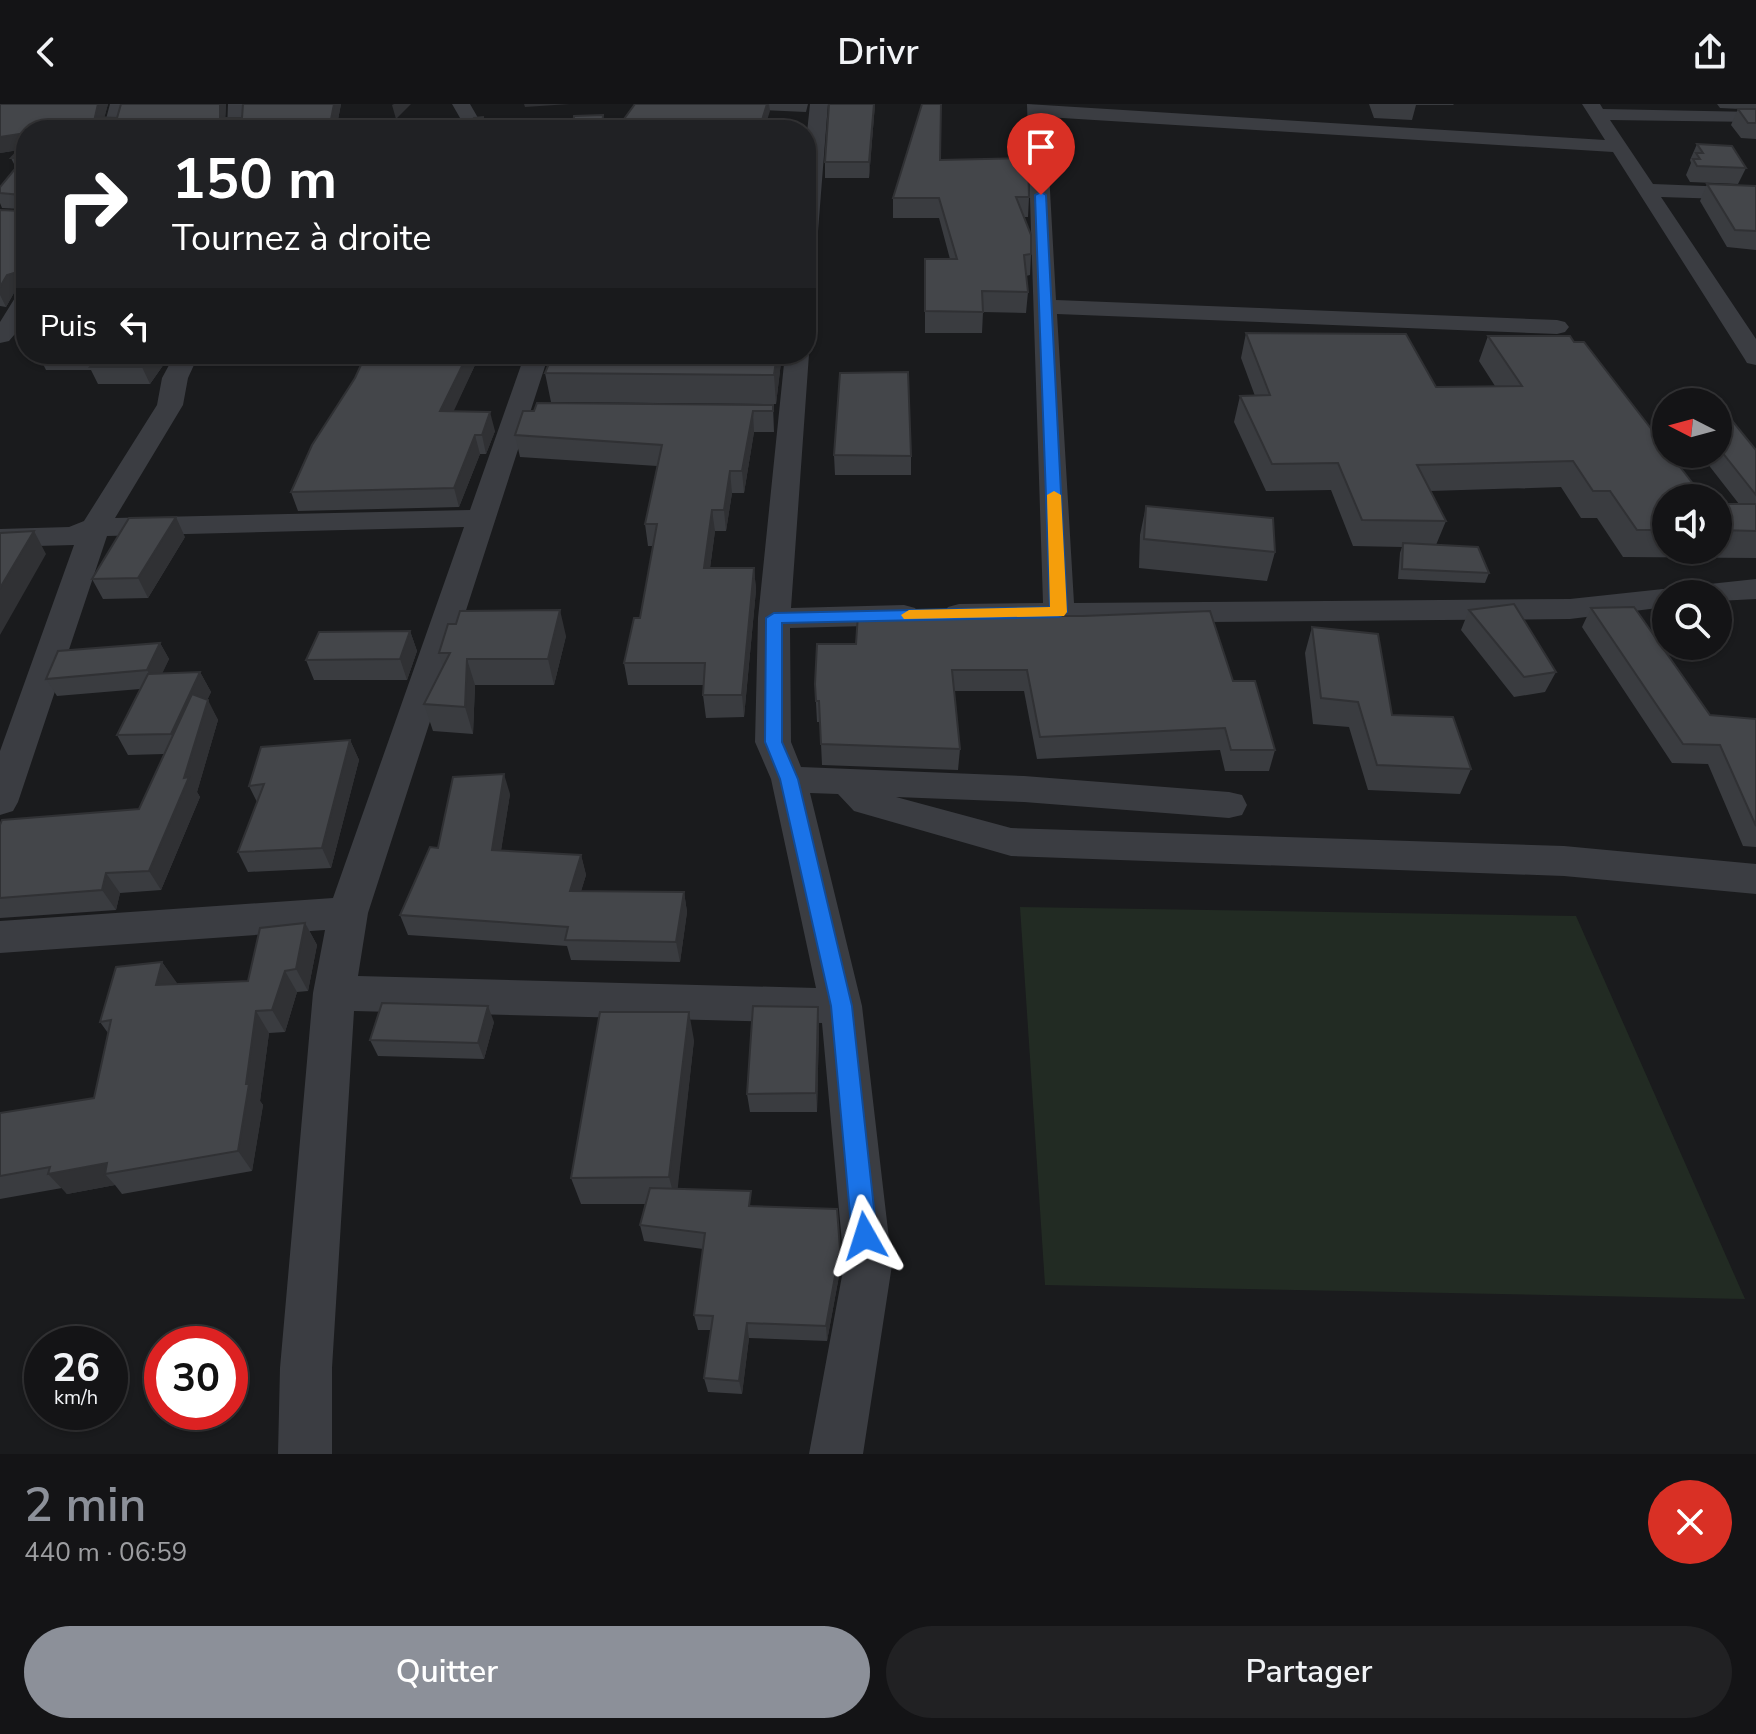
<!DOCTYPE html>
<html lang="fr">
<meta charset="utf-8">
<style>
:root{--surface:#141416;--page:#212123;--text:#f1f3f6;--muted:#9d9ea1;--line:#333335;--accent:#8c9099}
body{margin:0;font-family:"Nunito Sans",sans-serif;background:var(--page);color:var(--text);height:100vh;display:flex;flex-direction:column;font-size:30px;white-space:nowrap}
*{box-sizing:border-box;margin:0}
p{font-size:26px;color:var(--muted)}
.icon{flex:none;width:44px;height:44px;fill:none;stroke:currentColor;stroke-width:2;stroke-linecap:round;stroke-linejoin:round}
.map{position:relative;height:1350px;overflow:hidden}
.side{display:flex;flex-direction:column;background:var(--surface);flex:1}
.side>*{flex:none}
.hud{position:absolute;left:16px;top:16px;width:800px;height:244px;border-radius:32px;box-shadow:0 2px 6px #0004,0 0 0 2px var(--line);background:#202124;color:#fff;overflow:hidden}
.needle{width:52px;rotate:276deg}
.buttons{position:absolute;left:1652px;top:284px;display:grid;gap:16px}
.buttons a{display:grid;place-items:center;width:80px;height:80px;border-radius:50%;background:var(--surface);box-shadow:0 2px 6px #0004,0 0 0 2px var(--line);font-size:40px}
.speed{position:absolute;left:24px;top:1222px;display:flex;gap:16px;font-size:40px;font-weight:700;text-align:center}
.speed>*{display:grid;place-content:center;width:104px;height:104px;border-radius:50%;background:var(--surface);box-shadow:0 2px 6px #0004,0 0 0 2px var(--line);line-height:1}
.speed small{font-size:20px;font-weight:400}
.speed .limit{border:12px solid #d22;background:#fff;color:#111}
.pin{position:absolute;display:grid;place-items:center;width:68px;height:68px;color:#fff;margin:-82px -34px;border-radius:50% 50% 50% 0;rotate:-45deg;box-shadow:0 0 8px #0007}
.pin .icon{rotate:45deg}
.me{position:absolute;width:88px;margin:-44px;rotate:354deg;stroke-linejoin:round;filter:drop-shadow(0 0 6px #0008)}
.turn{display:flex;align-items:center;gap:28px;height:168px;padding:0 24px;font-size:36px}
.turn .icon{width:104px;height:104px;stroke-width:2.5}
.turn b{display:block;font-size:56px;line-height:68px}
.then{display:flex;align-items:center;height:76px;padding:0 24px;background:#0003;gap:16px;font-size:30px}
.round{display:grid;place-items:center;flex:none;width:84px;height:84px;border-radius:42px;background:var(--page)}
.headline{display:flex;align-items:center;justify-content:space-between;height:136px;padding:0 24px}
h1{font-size:48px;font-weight:600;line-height:60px;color:var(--accent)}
.primary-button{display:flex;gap:16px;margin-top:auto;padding:16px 24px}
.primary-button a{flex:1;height:92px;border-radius:48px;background:var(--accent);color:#fff;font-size:32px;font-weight:600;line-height:92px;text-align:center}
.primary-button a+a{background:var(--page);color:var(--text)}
header{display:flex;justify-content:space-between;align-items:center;height:104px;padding:0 24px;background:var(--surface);font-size:36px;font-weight:600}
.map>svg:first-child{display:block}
.green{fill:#222b23}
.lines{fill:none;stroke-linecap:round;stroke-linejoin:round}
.minor{fill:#3b3d42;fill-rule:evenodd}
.wall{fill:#3a3c40}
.shaded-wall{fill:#303134}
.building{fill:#44464a;stroke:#303134;stroke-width:2}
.route{fill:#1a73e8;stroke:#114b97;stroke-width:2}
.slow{fill:#f59e0b}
</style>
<header><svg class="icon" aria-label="back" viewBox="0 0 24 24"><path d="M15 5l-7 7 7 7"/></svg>Drivr<svg class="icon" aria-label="share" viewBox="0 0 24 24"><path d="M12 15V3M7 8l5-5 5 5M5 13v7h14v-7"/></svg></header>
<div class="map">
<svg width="1756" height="1350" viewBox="0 0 1756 1350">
<rect width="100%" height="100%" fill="#1a1b1d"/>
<!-- green -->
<path class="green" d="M1020,803L1576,812L1745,1195L1045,1181Z"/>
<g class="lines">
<!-- minor -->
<path class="minor" d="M110,0H128L121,26H103Z
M228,0H246L245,26H227Z
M452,0H470L485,26H467Z
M810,0H828L817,140L806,147V38Z
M1027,0L1605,36L1582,0H1600L1603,5L1756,8V18L1610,16L1653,80L1756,84V96L1661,93L1756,235V261L1747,259L1744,254L1613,48L1046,13L1056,196L1557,216L1565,218L1569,223L1565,228L1557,230L1057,210L1074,499L1570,495L1756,475V495L1718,497V490H1666V503L1570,515L959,520L948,517L943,510L948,503L959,500L1043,499Z
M26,187V217L9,237L0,239V218L18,189Z
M806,245L809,250L791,504L904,501L915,504L920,511L915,518L904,521L790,524L791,638L801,663L1024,672L1229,688L1242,691L1247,701L1242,711L1229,714L1024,698L896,693L1011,724L1564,742L1756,760V790L1564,772L1011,752L854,707L838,690L810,689L862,902L892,1161L863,1350H809L844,1161L822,919L354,907L332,1264V1350H278L280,1264L313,889L325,826L0,849V817L333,794L464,423L107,432L18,698L13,707L0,711V647L74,441L0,443V425L69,423L84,417L157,301L162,274L175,250H199L188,274L183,301L115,414L470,406L525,250H549L368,809L358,872L816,884L771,675L755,638L758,514L785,250H806Z"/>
</g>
<!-- wall -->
<path class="wall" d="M0,0H108L104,14H117L121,0H226L225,14H242L243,0H341L336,26H26V196L21,186L15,187L6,203L0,202V106L21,107V105L2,104L0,99V83L16,64L11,54L18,46L0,49Z
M635,0H808L806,8Z
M829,0H875L869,74H825V58Z
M1369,0H1454L1453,1H1416L1412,16L1374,14Z
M1717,0H1756V35L1741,34L1731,21L1738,5H1741L1720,4Z
M1697,40L1746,64L1738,80L1690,78L1686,71L1691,59L1690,56Z
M1707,80L1756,82V146L1727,143L1700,97Z
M1029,93L1028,113H1024L1031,150L1030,171L1026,172L1028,188L1026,209L983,208L982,229H925V155H950L939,114H893V94Z
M1246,229L1436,283L1495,282L1479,257L1488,232L1666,394V446H1718V400H1739L1700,350H1718V314L1756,346V454L1623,453L1597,414H1581L1561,383L1430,387L1446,417L1436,441L1489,469L1485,479L1398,475L1400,449L1402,443L1353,442L1331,386L1266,387L1234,318L1240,292H1255L1241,254Z
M38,250H171L150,280H98L91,266H46Z
M366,250H501L495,260L476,259L453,307L495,327L486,350H480L459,403L298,407L291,388L355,274Z
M782,250L776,300L551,298L545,269Z
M773,301L774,328H754L744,389H732L726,427H715L710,464H754L756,486L744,613L706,614L703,591V581H628L624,559L640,514L653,442H648L645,420L657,362L520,353L515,331Z
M834,351L911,352V371H835Z
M1146,402L1275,448L1267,477L1139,464L1140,431Z
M185,433L148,494L103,495L92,475Z
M1591,504L1710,611L1756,615V743L1743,742L1708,660L1672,659L1582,523Z
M1469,506L1556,568L1545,588L1514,593L1461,526Z
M1007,512L1233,577L1275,646L1269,667H1225L1220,646L1037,655L1024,587H954L960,645L958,666L822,661L820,618H817L815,580L856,540Z
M1312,523L1392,611L1471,665L1460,690L1368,686L1349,623L1313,620L1305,549Z
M410,527L417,547L407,576H314L306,556Z
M566,532L554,581H475L473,630L433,627L424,600L443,563L439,549Z
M160,539L169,555L162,569L200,568L211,588L207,596L218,616L197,688L200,693L161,786L120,789L116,806L0,814V721L139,705L164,650L128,651L117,631L140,585L57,592L46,575Z
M350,636L359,656L331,764L248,768L238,748L257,698L249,682Z
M510,690L501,746L581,751L586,771L581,787L684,788L687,808L680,858L571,856L567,842L408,831L400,811L438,744Z
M305,819L317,841L308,887L297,888L285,928L269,929L260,997L263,1001L252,1067L122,1090L115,1081L67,1090L62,1084L0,1095V1009L94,994L108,929L100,918L162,858L177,880L248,877Z
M818,903L819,922L817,1008H750L747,990Z
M494,918L484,955L378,952L370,936Z
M694,936L677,1085L753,1102L841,1161L827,1237L749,1234L742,1290L708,1288L704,1274L711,1226H698L694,1211L703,1145L644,1137L640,1121L645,1100H581L571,1074Z"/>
<!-- shaded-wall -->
<path class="shaded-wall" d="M98,0H108L101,26L95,13Z
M220,0H226L225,26L220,14Z
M334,0H341L336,26H329Z
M394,0H411L396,15L392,1Z
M524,0H570L525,3Z
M767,0H769L770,7L764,26H759Z
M874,0H875L869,74V58Z
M26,29V45L0,49V33Z
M17,168L25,184L15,187L6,203L0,191V183L7,171Z
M151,250H171L150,280L142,263Z
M468,250H474L476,259L445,326L440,307Z
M493,250H501L495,260Z
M777,250H782L776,300L774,271Z
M753,307L754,328L744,389L742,367Z
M490,308L495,327L486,350L482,331Z
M475,331L480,350L459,403L454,384Z
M730,367L732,389L726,427L724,406Z
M712,406L715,427L707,486L704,464Z
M176,413L185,433L148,494L138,474Z
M34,427L46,450L0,531V484Z
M754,464L756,486L744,613L742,591Z
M560,506L566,532L554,581L548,555Z
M410,527L417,547L407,576L400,555Z
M160,539L169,555L156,583L147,566Z
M467,555L475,581L473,630L465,603Z
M200,568L211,588L182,650L171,630Z
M208,596L218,616L197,688L200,693L161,786L149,767L184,674Z
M350,636L359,656L331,764L322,744Z
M504,670L510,690L498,766L492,746Z
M581,751L586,771L575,807L570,787Z
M106,769L120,789L116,806L102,786Z
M684,788L687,808L680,858L676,838Z
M305,819L317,841L308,887L296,865Z
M162,858L177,879L171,903L156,881Z
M285,867L297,888L285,928L272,906Z
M488,902L494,918L484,955L478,939Z
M818,903L819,922L817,1008L816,989Z
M256,907L269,929L260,997L263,1001L252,1067L238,1047Z
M689,908L694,936L676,1100L669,1073Z
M107,1059L105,1070L115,1081L67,1090L48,1070Z
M840,1145L841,1161L827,1237L826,1222Z
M747,1219L749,1234L742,1290L739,1277Z"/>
<!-- building -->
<path class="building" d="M0,0H98L95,13L117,14L121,0H220V14H242L243,0H334L329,26H26V29L0,33Z
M635,0H767L759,26H616Z
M829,0H874L869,58H825Z
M922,0H941L940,56L1028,54L1029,93H1016L1031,131V150L1024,151L1028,188L982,187L983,208L925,207V155H957L939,94H893Z
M1738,5H1756V19H1748Z
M603,11L602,26H573L574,12Z
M483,13L484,26H470L474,14Z
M26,38V186H21V171L17,168L7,171L0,183V106L21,107V91L0,89V83L24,54H11Z
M1697,40L1732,42L1746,64L1697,62L1693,55H1700L1696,49H1703Z
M1707,80L1756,82V127L1735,126Z
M1246,229L1406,230L1436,283L1522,282L1488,232H1570L1574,238H1584L1666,344V350H1670L1704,394H1666V426H1637L1610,387H1593L1573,357L1417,361L1446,417L1362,416L1338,359L1272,360L1240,292L1270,291Z
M100,250H151L142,263H90Z
M366,250H468L440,307L490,308L482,331H475L454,384L291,388L312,341L355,274Z
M553,250L602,251L777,250L774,271L545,269Z
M908,268L911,352L834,351L840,269Z
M537,299L773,301V307H753L742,367H730L724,406H712L704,464H754L742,591H703L705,559H624L634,514H640L657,420H645L662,341L515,331L523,307H534Z
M1718,314H1730L1756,346V391L1718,343Z
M1718,400H1756V427L1718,426Z
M1146,402L1273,414L1275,448L1144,435Z
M176,413L138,474L92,475L129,414Z
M34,427L0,484V429Z
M1403,439L1478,443L1489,469L1402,465Z
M1514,500L1556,568L1524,573L1469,506Z
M1634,503L1710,611L1756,615V722L1720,641L1683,640L1591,504Z
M560,506L548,555H467L465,603L424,600L450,549H439L448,520H456L460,507Z
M922,506L1007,507V512H1083L1210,507L1233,577H1255L1275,646H1231L1225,624L1040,633L1027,566H952L960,645L821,640L819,597H816L815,580L817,540H856L858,510L922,511Z
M1312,523L1378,530L1392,611L1453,613L1471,665L1377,661L1358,598L1321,594Z
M410,527L400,555L306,556L319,528Z
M160,539L147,566L46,575L58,547Z
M200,568L171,630L117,631L148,570Z
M192,590L208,596L184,674L189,673L149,767L106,769L102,786L0,794V721L2,716L139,705Z
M350,636L322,744L238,748L264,680L249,682L261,643Z
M504,670L492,746L581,751L570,787L684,788L676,838L565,836L568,823L400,811L430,743L438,744L453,673Z
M305,819L296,865L285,867L272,906L256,907L246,980H249L238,1047L105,1070L107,1059L48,1070L50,1063L0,1072V1009L94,994L111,916L100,918L116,863L162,858L156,881L248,877L260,824Z
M382,899L488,902L478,939L370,936Z
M753,902L818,903L816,989L747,990Z
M600,908H689L669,1073L571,1074Z
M650,1084L751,1087L749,1102L837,1105L840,1145L826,1222L747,1219L739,1277L704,1274L713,1212L694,1211L705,1129L640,1121Z"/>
<!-- route -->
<path class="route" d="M1041,88L1046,91L1067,508L1059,513L782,519V638L798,675L852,902L877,1132L873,1141L865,1144L856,1141L852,1132L831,902L780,675L765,638L766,514L774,509L1050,503L1035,91Z"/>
<!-- slow -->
<path class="slow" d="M1054,387L1061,391L1067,508L1064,512L904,515L901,511L909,506L1050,503L1047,391Z"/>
</svg>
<div class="buttons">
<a><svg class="needle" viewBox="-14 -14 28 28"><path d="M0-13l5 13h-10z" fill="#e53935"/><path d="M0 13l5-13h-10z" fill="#9d9ea1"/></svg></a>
<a><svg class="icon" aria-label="sound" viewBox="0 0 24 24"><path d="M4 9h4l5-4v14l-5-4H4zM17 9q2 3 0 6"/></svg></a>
<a><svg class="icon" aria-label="search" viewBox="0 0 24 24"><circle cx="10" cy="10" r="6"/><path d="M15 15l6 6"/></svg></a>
</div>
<div class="speed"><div>26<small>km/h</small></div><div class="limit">30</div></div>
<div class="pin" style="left:1041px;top:91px;background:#d93025"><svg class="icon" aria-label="arrive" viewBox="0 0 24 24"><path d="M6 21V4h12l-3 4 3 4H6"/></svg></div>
<svg class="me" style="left:865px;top:1132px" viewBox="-20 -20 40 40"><path d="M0-17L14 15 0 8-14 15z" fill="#1a73e8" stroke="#fff" stroke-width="4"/></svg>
<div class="hud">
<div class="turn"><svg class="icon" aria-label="right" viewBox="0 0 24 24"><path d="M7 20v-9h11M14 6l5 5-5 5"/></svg><div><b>150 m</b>Tournez à droite</div></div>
<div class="then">Puis<svg class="icon" aria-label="left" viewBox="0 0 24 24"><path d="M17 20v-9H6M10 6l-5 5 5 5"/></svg></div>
</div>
</div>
<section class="side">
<div class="headline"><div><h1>2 min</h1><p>440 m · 06:59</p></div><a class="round" style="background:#d93025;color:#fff"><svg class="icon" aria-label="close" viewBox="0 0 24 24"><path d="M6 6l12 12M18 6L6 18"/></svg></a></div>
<div class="primary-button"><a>Quitter</a><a>Partager</a></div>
</section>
